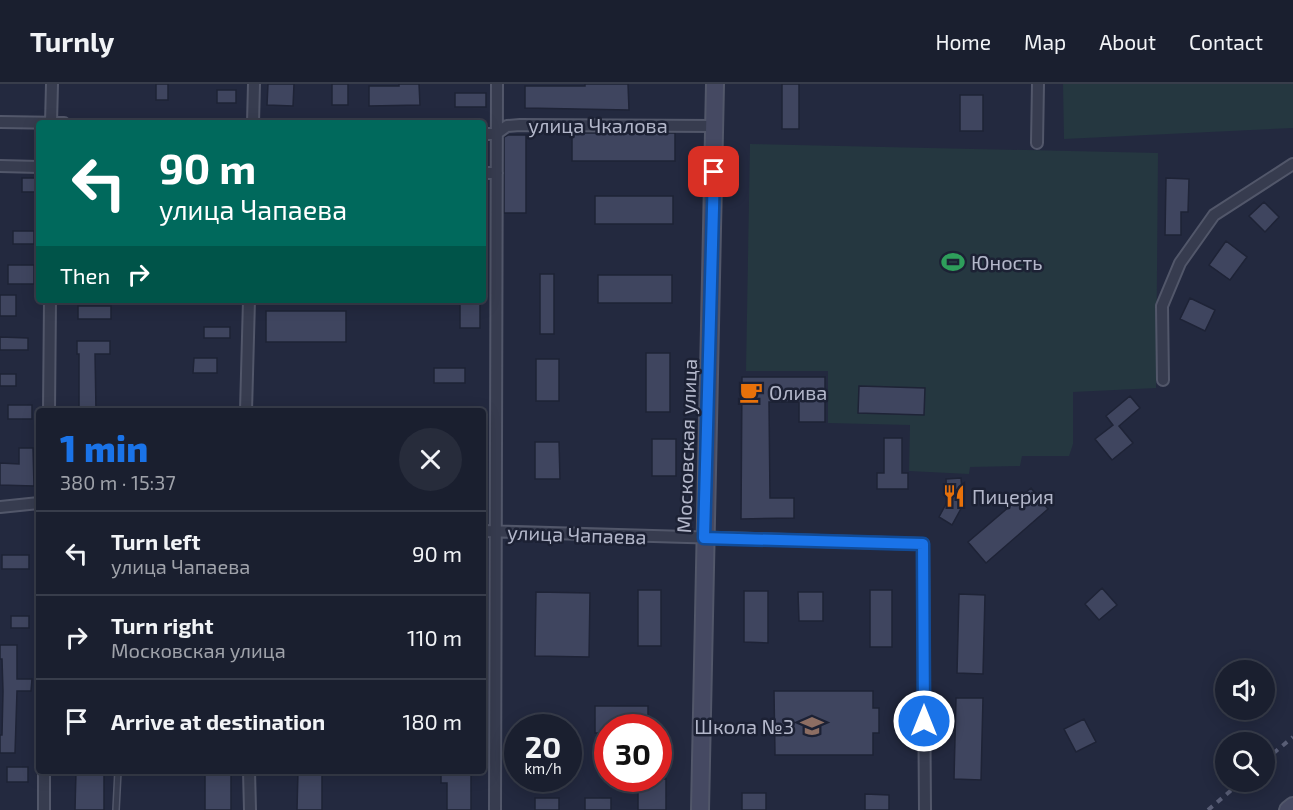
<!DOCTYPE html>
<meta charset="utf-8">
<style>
:root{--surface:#1a1f2f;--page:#272c3b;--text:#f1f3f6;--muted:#9fa2aa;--line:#383d4b;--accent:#1a73e8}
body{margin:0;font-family:"Exo 2",sans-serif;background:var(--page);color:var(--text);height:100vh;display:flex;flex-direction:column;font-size:22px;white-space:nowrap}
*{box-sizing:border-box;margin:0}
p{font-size:20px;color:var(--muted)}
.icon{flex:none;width:33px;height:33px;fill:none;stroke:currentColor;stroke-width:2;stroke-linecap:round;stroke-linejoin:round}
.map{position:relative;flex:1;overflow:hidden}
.side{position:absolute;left:36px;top:324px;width:450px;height:366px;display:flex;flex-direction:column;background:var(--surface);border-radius:6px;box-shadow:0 3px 15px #0003,0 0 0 2px var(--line)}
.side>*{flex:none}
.hud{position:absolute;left:36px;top:36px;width:450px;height:183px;border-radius:6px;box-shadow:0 3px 15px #0003,0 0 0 2px var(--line);background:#00695c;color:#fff;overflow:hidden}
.buttons{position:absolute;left:1215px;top:576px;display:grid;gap:12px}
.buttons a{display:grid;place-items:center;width:60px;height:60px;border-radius:50%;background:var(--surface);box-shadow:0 3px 15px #0003,0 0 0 2px var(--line);font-size:30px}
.speed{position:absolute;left:504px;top:630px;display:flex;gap:12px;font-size:30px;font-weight:700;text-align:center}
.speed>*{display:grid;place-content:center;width:78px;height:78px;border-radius:50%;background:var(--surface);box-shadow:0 3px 15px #0003,0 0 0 2px var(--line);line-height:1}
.speed small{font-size:15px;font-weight:400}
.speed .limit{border:9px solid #d22;background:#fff;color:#111}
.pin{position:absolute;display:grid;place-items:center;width:51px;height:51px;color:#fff;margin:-26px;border-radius:12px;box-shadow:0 3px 9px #0006}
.me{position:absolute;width:66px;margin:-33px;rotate:0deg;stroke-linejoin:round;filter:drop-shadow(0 0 4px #0008)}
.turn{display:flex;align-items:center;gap:21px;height:126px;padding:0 24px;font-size:27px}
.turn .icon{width:78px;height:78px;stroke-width:2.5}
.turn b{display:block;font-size:42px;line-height:51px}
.then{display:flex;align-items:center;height:57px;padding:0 24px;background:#0003;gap:12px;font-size:22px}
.round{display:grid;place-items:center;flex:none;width:63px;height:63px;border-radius:32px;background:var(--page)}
.headline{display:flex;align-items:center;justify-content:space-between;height:102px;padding:0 24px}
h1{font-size:36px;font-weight:800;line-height:45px;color:var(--accent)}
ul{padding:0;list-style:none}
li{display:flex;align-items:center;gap:18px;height:84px;padding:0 24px;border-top:2px solid var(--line)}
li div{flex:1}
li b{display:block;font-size:22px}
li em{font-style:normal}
header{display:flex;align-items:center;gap:36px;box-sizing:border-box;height:84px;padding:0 30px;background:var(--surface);border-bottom:2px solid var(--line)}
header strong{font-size:28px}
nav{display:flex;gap:33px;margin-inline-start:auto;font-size:21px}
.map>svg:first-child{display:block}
.green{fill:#253740}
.building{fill:#3f455f;stroke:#1e2336;stroke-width:1.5}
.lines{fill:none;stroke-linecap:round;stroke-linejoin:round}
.lane-casing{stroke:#52576a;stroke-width:8}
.street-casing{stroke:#52576a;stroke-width:14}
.secondary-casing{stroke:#52576a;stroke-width:20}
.lane{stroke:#373c4f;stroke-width:5}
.street{stroke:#373c4f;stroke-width:10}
.secondary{stroke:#454962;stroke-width:16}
.rail{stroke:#595e76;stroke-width:4;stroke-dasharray:6 6;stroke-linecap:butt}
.route-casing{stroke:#114b97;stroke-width:15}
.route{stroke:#1a73e8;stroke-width:10}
.labels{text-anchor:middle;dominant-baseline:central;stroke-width:5;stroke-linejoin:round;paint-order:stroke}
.street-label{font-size:20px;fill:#b3b7ca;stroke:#1c2134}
.poi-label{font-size:20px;fill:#b3b7ca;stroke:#1c2134;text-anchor:start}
</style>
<header>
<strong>Turnly</strong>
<nav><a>Home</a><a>Map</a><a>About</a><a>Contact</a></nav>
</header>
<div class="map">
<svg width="1293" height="726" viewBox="0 0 1293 726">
<rect width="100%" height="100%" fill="#23293f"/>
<!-- green -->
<path class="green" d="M1063,0H1293V44L1064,55Z
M750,60L1158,69L1156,304L1073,308V360L1069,372H1022L1020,382L970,383L969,390L909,387L910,341L828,339V287H746Z"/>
<!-- building -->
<path class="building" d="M156,0H168V16H156Z
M268,0H294L293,22L267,21Z
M332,0H348V21H332Z
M399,0H419L420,21L369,22V2H399Z
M585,0H628L629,26L525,24V2H585Z
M782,0H799V45H782Z
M217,6H236V19H217Z
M455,9H486V23H455Z
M960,11H983V47H960Z
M572,49H675V77H572Z
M508,51H526V129H504V53Z
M22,94H35V108H22Z
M1166,94L1189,95L1188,128H1181V151H1165Z
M595,112H673V140H595Z
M1264,118L1279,133L1265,148L1249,132Z
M13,147H34V160H13Z
M1226,157L1247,173L1230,196L1209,181Z
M8,181H34V200H8Z
M540,190H554V250H540Z
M598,191H672V219H598Z
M0,211H16V232H0Z
M1190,214L1215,226L1205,247L1180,235Z
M460,216H480V244H460Z
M78,222H111V235H78Z
M266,227H346V258H266Z
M204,243H230V254H204Z
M0,253L28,254V266H0Z
M77,257H110V270H95L96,327H79V270H77Z
M646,269H670V328H646Z
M194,274H217V289H193Z
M536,275H559V317H536Z
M434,284H465V299H434Z
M0,290H16V302H0Z
M742,293H825V338H799V318H769L770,414H794V434L741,435Z
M859,302L925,304L924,331L858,329Z
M1130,312L1140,324L1119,342L1133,359L1112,376L1095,355L1113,341L1106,332Z
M8,321H32V335H8Z
M884,354H902V389H908V405H877V389H884Z
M652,355H676V392H652Z
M535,358H559L560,395H535Z
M19,364H33L34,402L0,401V379L19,380Z
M961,394L963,421L952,441L939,433L947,418L946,395Z
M1031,404L1048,425L986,479L968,458Z
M2,471H29V485H2Z
M1102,504L1117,521L1099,536L1085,520Z
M638,506H661V562H638Z
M870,506H892V563H870Z
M744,507H768V559L744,558Z
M536,508L590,509L589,573L535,572Z
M798,508H823V537H799Z
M959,510L985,511L983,590L957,589Z
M11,532H29V544H11Z
M0,561H17V595H32L31,607H17L15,669H0V651H2L3,607L2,575H0Z
M774,607H873V624H879V649H873V671H775Z
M956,614H983L981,696L954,695Z
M595,622H648V644H608V649H595Z
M1084,635L1096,658L1076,668L1064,645Z
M7,683H28V698H7Z
M76,687H104V726H75Z
M205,687H231V726H205Z
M298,687H322V726H297Z
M441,687H471V726H447V699H441Z
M638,695H666V726H638Z
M742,709H766V726H742Z
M865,710L889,711V726H865Z
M535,714H559V726H535Z
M585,714H611V726H585Z"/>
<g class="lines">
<!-- lane casing -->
<g class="lane-casing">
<path id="lane" d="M116,726L118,687"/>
</g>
<!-- street casing -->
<g class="street-casing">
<path id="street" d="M0,38L64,39
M51,39L52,0
M253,39L254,0
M483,50H496L507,42L520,41L715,42
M1037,59L1038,0
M0,82L39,83
M483,89H497
M1163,296L1162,222L1180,179L1214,131L1293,80
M49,327L50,216
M246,327L249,216
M0,423L39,419
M483,447L923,460L925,726
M44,687V726
M249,687L250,726
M495,726L497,0"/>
</g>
<!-- secondary casing -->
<g class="secondary-casing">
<path id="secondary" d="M700,726L715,0
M1288,726L1293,722"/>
</g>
<!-- lane -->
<use href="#lane" class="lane"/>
<!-- street -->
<use href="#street" class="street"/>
<!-- secondary -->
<use href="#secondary" class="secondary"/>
<!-- rail -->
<path class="rail" d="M1264,677L1293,653
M1208,726L1241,698"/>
</g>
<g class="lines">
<!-- route casing -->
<g class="route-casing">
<path id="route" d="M714,88L704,454L923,460L924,637"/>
</g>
<!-- route -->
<use href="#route" class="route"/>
</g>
<!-- icons -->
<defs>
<g id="stadium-bare" transform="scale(1.8)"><path d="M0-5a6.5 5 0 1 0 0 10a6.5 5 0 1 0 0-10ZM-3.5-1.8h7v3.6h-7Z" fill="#2e9e5b" stroke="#1c2134" stroke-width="2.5" paint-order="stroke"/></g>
<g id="cafe-bare" transform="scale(1.8)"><path d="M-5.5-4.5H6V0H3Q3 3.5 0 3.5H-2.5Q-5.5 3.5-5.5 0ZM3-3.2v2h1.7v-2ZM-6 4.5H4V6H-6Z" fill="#e8710a" stroke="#1c2134" stroke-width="2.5" paint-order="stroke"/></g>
<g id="restaurant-bare" transform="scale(1.8)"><path d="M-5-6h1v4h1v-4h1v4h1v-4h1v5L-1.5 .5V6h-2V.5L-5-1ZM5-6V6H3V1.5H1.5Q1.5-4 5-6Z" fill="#e8710a" stroke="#1c2134" stroke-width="2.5" paint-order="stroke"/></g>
<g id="school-bare" transform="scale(1.8)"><path d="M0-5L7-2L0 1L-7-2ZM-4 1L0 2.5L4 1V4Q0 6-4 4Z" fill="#8d6e63" stroke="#1c2134" stroke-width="2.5" paint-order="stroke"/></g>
</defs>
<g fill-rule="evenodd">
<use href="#stadium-bare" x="953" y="178"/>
<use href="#cafe-bare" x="751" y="308"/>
<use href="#restaurant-bare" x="954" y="412"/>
<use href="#school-bare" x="812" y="642"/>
</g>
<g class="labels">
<!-- street labels -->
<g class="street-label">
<text x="598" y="41">улица Чкалова</text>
<text transform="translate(686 362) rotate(-88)">Московская улица</text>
<text transform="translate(577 450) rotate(2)">улица Чапаева</text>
</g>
<!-- poi labels -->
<g class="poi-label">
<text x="971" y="178">Юность</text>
<text x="769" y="308">Олива</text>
<text x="972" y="412">Пицерия</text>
<text x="794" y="642" text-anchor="end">Школа №3</text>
</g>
</g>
</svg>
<div class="buttons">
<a><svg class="icon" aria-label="sound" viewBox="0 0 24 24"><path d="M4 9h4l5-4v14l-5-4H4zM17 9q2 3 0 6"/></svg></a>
<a><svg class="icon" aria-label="search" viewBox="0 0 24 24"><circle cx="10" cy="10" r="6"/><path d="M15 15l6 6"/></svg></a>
</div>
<div class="speed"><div>20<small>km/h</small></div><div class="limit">30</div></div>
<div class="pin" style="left:714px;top:88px;background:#d93025"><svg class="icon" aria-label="arrive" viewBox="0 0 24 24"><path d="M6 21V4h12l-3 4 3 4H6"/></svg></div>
<svg class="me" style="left:924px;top:637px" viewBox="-20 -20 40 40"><circle r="17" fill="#1a73e8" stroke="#fff" stroke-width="3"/><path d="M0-11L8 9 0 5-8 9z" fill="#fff"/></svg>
<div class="hud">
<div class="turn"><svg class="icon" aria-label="left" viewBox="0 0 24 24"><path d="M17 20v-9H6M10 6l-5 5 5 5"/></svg><div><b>90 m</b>улица Чапаева</div></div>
<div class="then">Then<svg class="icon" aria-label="right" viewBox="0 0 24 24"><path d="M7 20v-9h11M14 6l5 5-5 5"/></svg></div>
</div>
<section class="side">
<div class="headline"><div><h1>1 min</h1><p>380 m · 15:37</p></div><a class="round"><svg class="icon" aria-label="close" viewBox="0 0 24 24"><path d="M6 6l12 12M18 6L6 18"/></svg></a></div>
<ul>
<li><svg class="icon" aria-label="left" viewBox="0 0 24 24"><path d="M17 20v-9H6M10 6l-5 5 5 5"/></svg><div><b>Turn left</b><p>улица Чапаева</p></div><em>90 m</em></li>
<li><svg class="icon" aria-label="right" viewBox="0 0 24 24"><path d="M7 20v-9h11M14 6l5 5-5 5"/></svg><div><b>Turn right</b><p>Московская улица</p></div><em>110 m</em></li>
<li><svg class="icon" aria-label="arrive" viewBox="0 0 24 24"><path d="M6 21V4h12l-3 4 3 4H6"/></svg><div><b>Arrive at destination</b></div><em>180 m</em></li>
</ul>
</section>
</div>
